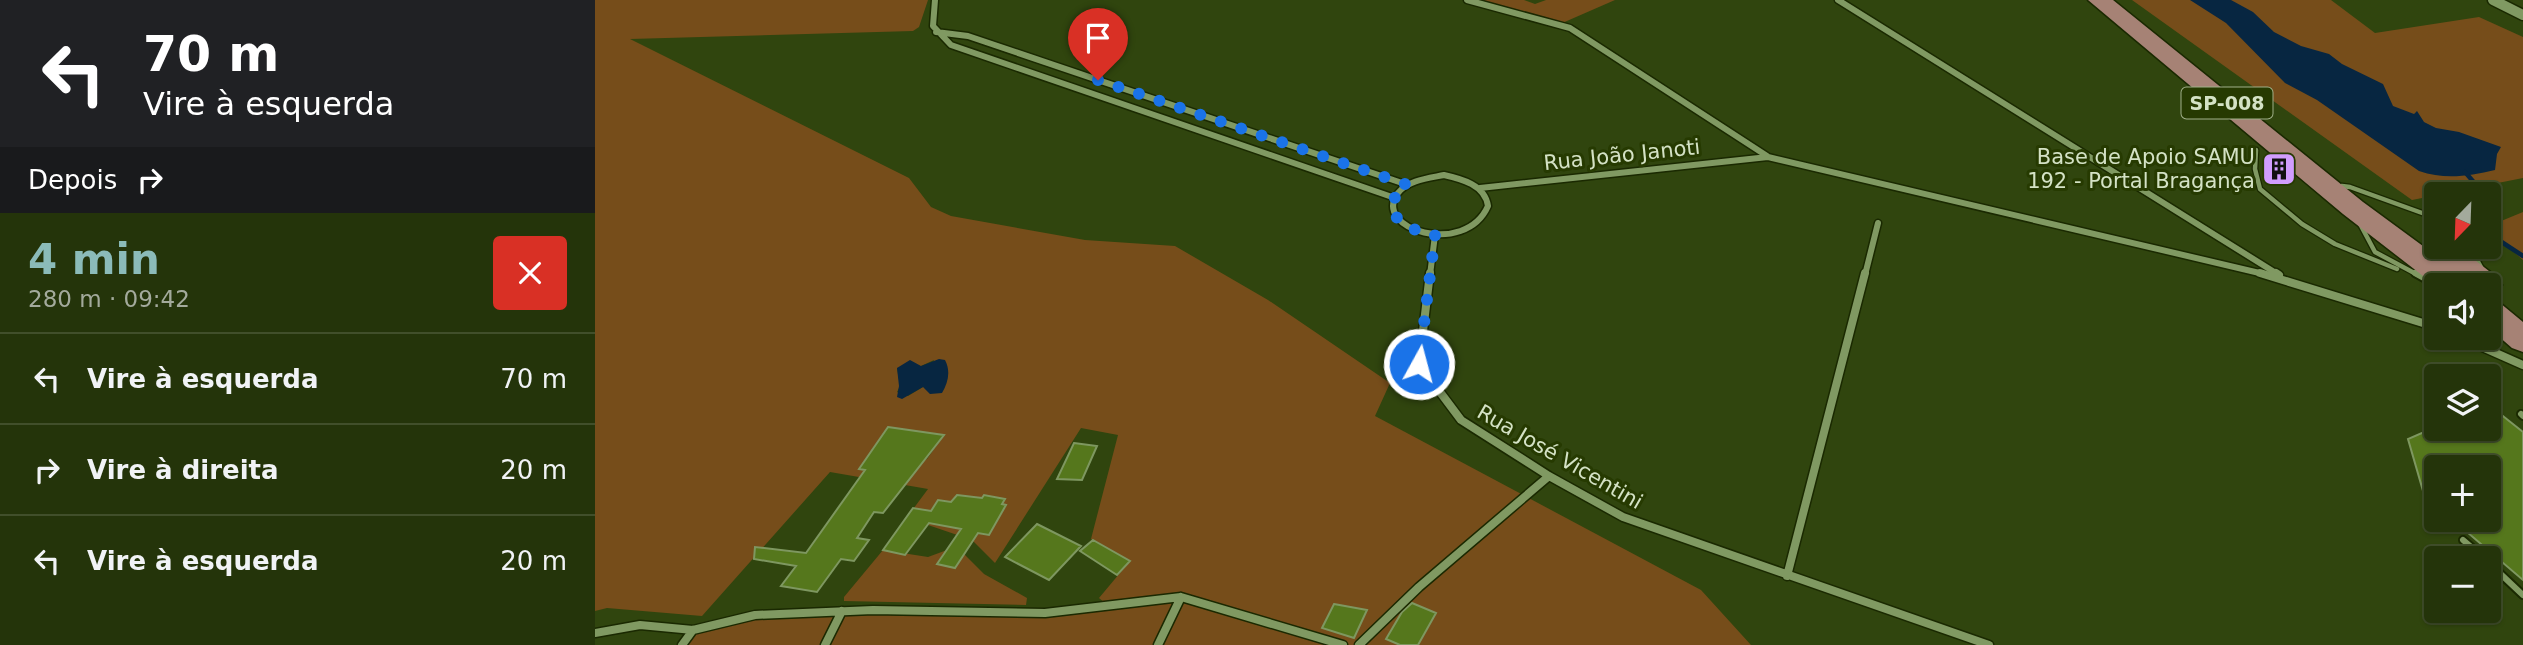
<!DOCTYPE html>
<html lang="pt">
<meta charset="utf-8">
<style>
:root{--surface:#24340a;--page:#2c3c13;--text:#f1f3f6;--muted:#a3aa9c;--line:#414f2b;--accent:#8bbbb9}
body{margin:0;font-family:"DejaVu Sans",sans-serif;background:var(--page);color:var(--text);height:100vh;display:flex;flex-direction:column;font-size:26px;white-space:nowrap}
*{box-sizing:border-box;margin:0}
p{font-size:23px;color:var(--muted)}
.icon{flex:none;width:38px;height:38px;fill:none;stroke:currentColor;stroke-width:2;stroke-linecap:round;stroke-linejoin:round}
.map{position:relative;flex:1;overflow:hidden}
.drawer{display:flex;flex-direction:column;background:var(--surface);width:595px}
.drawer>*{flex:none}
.hud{background:#202124;color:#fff;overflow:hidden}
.needle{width:46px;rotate:203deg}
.tools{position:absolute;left:1829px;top:182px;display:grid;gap:14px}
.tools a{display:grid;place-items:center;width:77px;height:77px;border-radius:7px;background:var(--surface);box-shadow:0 2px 5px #0004,0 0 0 2px var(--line);font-size:35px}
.pin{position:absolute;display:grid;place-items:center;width:60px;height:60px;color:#fff;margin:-72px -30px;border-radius:50% 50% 50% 0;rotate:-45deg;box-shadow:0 0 7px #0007}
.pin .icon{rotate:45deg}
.me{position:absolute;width:77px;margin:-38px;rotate:7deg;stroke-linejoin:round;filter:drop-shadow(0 0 5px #0008)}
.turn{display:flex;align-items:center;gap:24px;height:147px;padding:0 28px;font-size:32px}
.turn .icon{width:91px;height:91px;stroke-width:2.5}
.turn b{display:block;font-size:49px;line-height:60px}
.then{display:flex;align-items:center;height:66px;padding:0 28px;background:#0003;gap:14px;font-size:26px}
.round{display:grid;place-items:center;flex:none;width:74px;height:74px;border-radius:7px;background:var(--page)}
.summary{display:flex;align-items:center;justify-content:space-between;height:119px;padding:0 28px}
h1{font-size:42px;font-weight:700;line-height:52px;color:var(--accent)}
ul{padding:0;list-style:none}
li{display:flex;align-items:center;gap:21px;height:91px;padding:0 28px;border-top:2px solid var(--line)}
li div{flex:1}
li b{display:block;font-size:26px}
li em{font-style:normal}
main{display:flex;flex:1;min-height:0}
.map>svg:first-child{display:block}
.green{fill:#764d1a;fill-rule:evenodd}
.water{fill:#072641}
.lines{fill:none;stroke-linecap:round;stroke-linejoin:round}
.stream{stroke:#072641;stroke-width:4.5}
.building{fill:#55771c;stroke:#7e9760;stroke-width:2}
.service-far1-casing{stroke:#1a2901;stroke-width:7}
.service-casing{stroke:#1a2901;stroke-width:10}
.minor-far1-casing{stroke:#1a2901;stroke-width:9}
.minor-casing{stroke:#1a2901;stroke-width:11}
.tertiary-casing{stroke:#1a2901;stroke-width:13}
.primary-casing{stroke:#1a2901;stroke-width:3}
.service-far1{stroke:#809962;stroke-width:4.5}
.service{stroke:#809962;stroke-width:6}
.minor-far1{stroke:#809962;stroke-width:6}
.minor{stroke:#809962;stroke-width:8}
.tertiary{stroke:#809962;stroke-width:10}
.primary{fill:#a68275;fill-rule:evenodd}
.route{stroke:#1a73e8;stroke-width:12;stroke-dasharray:0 21.6}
.labels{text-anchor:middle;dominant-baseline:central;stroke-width:6;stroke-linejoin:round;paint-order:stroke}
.shield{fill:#263a01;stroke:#a0b08a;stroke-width:2}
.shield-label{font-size:19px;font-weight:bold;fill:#d4e2c5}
.street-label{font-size:21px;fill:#d4e2c5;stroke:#263a01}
.poi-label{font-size:21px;fill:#d4e2c5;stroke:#263a01;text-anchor:end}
</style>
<main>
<section class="drawer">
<div class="hud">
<div class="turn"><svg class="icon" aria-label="left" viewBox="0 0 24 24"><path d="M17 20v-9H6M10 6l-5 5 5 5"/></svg><div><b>70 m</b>Vire à esquerda</div></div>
<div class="then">Depois<svg class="icon" aria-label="right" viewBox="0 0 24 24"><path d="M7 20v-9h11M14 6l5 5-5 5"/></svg></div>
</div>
<div class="summary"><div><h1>4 min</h1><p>280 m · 09:42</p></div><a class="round" style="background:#d93025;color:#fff"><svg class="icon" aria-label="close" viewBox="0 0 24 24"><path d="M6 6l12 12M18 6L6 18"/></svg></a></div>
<ul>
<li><svg class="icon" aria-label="left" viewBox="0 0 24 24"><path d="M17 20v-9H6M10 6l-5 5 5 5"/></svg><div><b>Vire à esquerda</b></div><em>70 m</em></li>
<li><svg class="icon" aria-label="right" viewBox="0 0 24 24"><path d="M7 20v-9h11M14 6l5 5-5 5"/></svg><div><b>Vire à direita</b></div><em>20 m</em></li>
<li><svg class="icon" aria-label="left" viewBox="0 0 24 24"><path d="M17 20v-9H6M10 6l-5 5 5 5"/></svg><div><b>Vire à esquerda</b></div><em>20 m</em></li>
</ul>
</section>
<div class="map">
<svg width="1928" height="645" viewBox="0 0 1928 645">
<rect width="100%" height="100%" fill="#30450e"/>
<!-- green -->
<path class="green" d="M0,0H333L324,27L318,31L35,39L314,178L336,207L356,216L490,240L580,246L673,300L795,383L780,416L1106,590L1156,645H87L98,630L160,615L247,611L450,613L511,604L504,598L535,561L496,539L523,435L486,428L400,563L377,540L333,525L334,523L394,535L411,506L407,504L410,499L389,495L387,498L362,495L356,502L343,500L336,511L307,524L333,489L235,472L107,616L12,608L0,611ZM339,360L328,387L313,396L302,392L305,386L302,368L326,366ZM293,427L349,435L332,459L287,472L264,469Z
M878,0H929L940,4L951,0H1020L965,24Z
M1537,0H1736L1780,33L1884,17L1928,37V178L1817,200Z
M1928,212V260L1894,230V226Z
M288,550L333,557L352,550L369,554L389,574L432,598L431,605L249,601V597Z"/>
<!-- water -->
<path class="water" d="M1595,0H1636L1658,12L1679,32L1706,46L1734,54L1747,64L1788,84L1798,106L1819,114L1822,111L1829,122L1841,128L1864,132L1906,147L1902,154L1900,170C1874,176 1850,180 1824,171L1722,100L1690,83L1631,23Z
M344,359L350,360C356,371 353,383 347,393L335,394L328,387L307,399L302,397L304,386L302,368L315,360L326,366Z"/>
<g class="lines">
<!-- stream -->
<path class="stream" d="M1870,172L1889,194
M1894,210L1899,237L1928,256"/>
</g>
<!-- building -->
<path class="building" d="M1894,405L1928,432V580L1858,520H1894V467H1841V522H1837L1813,439L1836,429H1894Z
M293,427L349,435L288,513L279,512L262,538L274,540L259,561L246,559L222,592L186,586L201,566L159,559L160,547L211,553L270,470L264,469Z
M479,443L502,446L487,480L462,479Z
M362,495L387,498L389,495L410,499L407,504L411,505L394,535L383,533L360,568L342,564L366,529L334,523L310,555L288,550L318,508L336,511L343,500L356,502Z
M442,524L486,546L454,580L410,557Z
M498,540L535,561L522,575L485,551Z
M817,603L841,613L823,645H805L791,639L807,612Z
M739,604L772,610L759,638L727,628Z"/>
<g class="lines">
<!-- service-far1 casing -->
<g class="service-far1-casing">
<path id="service-far1" d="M1661,150L1660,169L1665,189L1707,224L1740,244L1802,269
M1749,192L1747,186L1755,187L1841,218
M1764,222L1780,252L1823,275
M1875,247L1887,269"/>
</g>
<!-- service casing -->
<g class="service-casing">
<path id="service" d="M1820,273L1840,284
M1926,414L1928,416
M1868,540L1889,558
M1894,563L1928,595"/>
</g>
<!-- minor-far1 casing -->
<g class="minor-far1-casing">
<path id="minor-far1" d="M340,0L338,26L356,45L800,198
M872,0L975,28L1172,156
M1243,0L1684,275
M341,32L373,36L813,185
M849,175C867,179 890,185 893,206C870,258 776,229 803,193C813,180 835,178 849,175Z
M885,188L1173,157L1673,275
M835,275L840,235
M1270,275L1283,223"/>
</g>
<!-- minor casing -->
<g class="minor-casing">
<path id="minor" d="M835,273L824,364L866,420L954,476L1028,517L1394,645
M1665,273L1841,327
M1681,273L1684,275
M1867,338L1928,365
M1192,576L1270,273
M0,633L45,625L98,630L160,615L278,610L450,613L586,597L748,645
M87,645L98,630
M230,645L247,611
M563,645L586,597
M764,645L824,587L954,476"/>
</g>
<!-- tertiary casing -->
<g class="tertiary-casing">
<path id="tertiary" d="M1898,0L1928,15"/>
</g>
<!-- primary casing -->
<g class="primary-casing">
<path id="primary" d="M1493,0H1518L1768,202L1832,249L1836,242L1841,241V247H1863L1903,278L1907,285L1903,292L1894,295V285L1841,286L1748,214Z
M1894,300L1905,303L1928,322V352L1917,348L1894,328Z"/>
</g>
<!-- service-far1 -->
<use href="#service-far1" class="service-far1"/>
<!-- service -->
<use href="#service" class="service"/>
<!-- minor-far1 -->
<use href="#minor-far1" class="minor-far1"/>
<!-- minor -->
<use href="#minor" class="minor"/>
<!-- tertiary -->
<use href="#tertiary" class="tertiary"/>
<!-- primary -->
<use href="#primary" class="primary"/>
</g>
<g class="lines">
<!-- route -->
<path class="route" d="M503,80L813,185C776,210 812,231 840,235L824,364"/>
</g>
<!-- icons -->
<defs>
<g id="building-square" transform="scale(1.75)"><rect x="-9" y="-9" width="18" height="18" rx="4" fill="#d19dfe" stroke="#263a01"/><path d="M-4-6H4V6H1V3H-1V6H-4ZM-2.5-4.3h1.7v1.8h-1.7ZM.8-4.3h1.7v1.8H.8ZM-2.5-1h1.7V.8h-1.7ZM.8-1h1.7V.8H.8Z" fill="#111"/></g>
</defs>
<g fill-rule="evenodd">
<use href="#building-square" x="1684" y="169"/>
</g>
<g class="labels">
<!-- shield labels -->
<rect class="shield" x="1586.5" y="87.5" width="91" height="31" rx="5"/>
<g class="shield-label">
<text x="1632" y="103">SP-008</text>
</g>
<!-- street labels -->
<g class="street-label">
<text transform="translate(1027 155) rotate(-6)">Rua João Janoti</text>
<text transform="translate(965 457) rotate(30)">Rua José Vicentini</text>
</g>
<!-- poi labels -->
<g class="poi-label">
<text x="1660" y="157">Base de Apoio SAMU<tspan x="1660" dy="24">192 - Portal Bragança</tspan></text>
</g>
</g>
</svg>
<div class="tools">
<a><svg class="needle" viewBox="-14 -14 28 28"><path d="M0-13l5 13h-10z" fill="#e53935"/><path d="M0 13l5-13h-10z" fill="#a3aa9c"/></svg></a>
<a><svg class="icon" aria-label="sound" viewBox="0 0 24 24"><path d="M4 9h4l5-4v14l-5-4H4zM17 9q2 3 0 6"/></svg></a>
<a><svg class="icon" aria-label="layers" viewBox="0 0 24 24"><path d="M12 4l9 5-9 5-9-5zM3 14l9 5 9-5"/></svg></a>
<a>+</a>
<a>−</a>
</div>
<div class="pin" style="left:503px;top:80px;background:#d93025"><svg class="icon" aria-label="arrive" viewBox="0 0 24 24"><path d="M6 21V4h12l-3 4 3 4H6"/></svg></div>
<svg class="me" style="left:824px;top:364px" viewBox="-20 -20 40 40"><circle r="17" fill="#1a73e8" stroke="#fff" stroke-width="3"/><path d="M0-11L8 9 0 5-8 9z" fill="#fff"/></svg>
</div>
</main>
